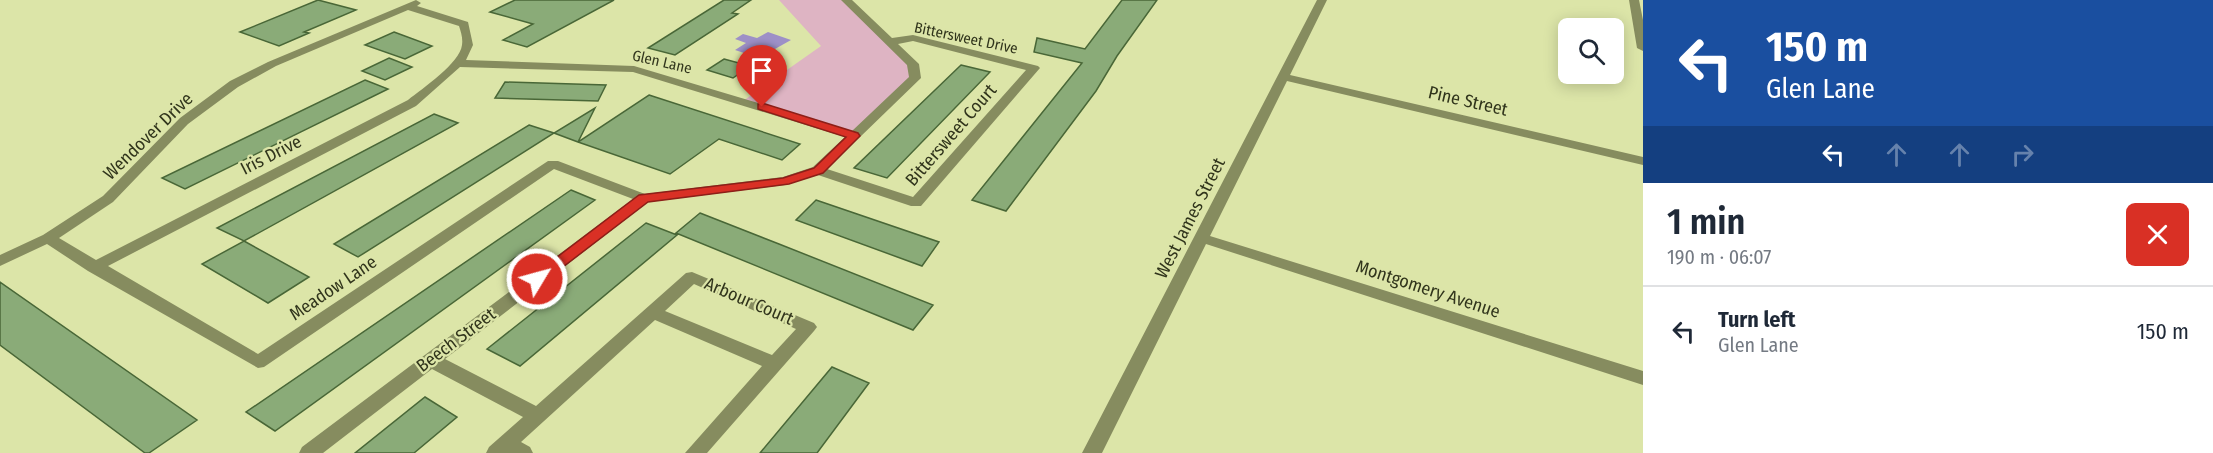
<!DOCTYPE html>
<meta charset="utf-8">
<style>
:root{--surface:#fff;--page:#f6f6f7;--text:#1f2937;--muted:#747a83;--line:#e0e1e3}
body{margin:0;font-family:"Fira Sans Condensed",sans-serif;background:var(--page);color:var(--text);height:100vh;display:flex;flex-direction:column;font-size:22px;white-space:nowrap}
*{box-sizing:border-box;margin:0}
p{font-size:20px;color:var(--muted)}
.icon{flex:none;width:33px;height:33px;fill:none;stroke:currentColor;stroke-width:2;stroke-linecap:round;stroke-linejoin:round}
.map{position:relative;flex:1;overflow:hidden}
.panel{display:flex;flex-direction:column;background:var(--surface);width:570px}
.panel>*{flex:none}
.banner{background:#1a4fa0;color:#fff;overflow:hidden}
.tools{position:absolute;left:1558px;top:18px;display:grid;gap:12px}
.tools a{display:grid;place-items:center;width:66px;height:66px;border-radius:9px;background:var(--surface);box-shadow:0 3px 15px #0003;font-size:30px}
.pin{position:absolute;display:grid;place-items:center;width:51px;height:51px;color:#fff;margin:-62px -26px;border-radius:50% 50% 50% 0;rotate:-45deg;box-shadow:0 0 6px #0007}
.pin .icon{rotate:45deg}
.me{position:absolute;width:66px;margin:-33px;rotate:53deg;stroke-linejoin:round;filter:drop-shadow(0 0 4px #0008)}
.turn{display:flex;align-items:center;gap:21px;height:126px;padding:0 24px;font-size:27px}
.turn .icon{width:78px;height:78px;stroke-width:2.5}
.turn b{display:block;font-size:42px;line-height:51px}
.lanes{display:flex;align-items:center;height:57px;padding:0 24px;background:#0003;justify-content:center;gap:30px;direction:ltr}
.lanes .off{opacity:.35}
.round{display:grid;place-items:center;flex:none;width:63px;height:63px;border-radius:9px;background:var(--page)}
.overview{display:flex;align-items:center;justify-content:space-between;height:102px;padding:0 24px}
h1{font-size:36px;font-weight:600;line-height:45px}
ul{padding:0;list-style:none}
li{display:flex;align-items:center;gap:18px;height:90px;padding:0 24px;border-top:2px solid var(--line)}
li div{flex:1}
li b{display:block;font-size:22px}
li em{font-style:normal}
main{display:flex;flex:1;min-height:0}
.map>svg:first-child{display:block}
.green{fill:#deb4c3}
.water{fill:#9d90c7}
.building{fill:#8aab78;stroke:#496737;stroke-width:1.5}
.lines{fill:none;stroke-linecap:round;stroke-linejoin:round}
.minor{fill:#868c5f;fill-rule:evenodd}
.route{fill:#d93025;stroke:#8d1f18;stroke-width:1.5}
.labels{text-anchor:middle;dominant-baseline:central;stroke-width:4.5;stroke-linejoin:round;paint-order:stroke}
.far-street-label{font-size:15px;fill:#31351c;stroke:#dce5a8}
.street-label{font-size:18px;fill:#31351c;stroke:#dce5a8}
</style>
<main>
<div class="map">
<svg width="1643" height="453" viewBox="0 0 1643 453">
<rect width="100%" height="100%" fill="#dce5a8"/>
<!-- green -->
<path class="green" d="M779,0H846L913,64L915,78L854,136L743,101L821,46Z"/>
<!-- water -->
<path class="water" d="M768,32L791,40L759,58L735,50L746,43L735,39L743,34L757,38Z"/>
<!-- building -->
<path class="building" d="M318,0L356,10L304,32L309,33L279,46L240,32Z
M515,0H614L527,47L503,40L533,24L490,12Z
M724,0H751L732,13L738,14L675,55L648,48Z
M1122,0H1157L1117,56L1096,91L1006,211L972,200L1082,63L1034,52L1037,38L1085,49Z
M394,32L432,46L405,59L365,45Z
M389,58L412,67L385,80L362,71Z
M724,59L750,66L733,78L707,70Z
M961,65L990,72L887,178L854,168Z
M365,80L388,89L185,189L162,178Z
M505,82L606,85L598,101L495,98Z
M649,95L800,144L782,160L719,139L670,174L578,142Z
M595,108L578,142L554,133Z
M434,114L458,123L244,241L217,228Z
M529,125L554,133L358,257L334,244Z
M571,190L595,200L275,431L246,412Z
M816,200L939,242L922,266L796,220Z
M700,213L779,244L933,305L913,330L676,233Z
M646,223L677,235L520,366L487,349Z
M244,241L309,277L268,303L202,264Z
M0,282L197,420L149,453H145L0,345Z
M832,367L869,383L817,453H760Z
M425,397L457,417L414,453H355Z"/>
<g class="lines">
<!-- minor -->
<path class="minor" d="M416,0L421,3L417,6L468,22L473,45L466,60L634,66L852,131L909,77L907,65L841,0H852L892,38L913,35L1038,66L1040,68L921,206H911L818,175L785,185L648,202L445,359L536,406L686,273L692,272L814,323L817,327L814,331L707,453H685L762,366L655,320L521,442L530,447L533,453H486L489,447L523,417L432,369L323,453H299L302,447L633,199L554,169L264,367L258,368L88,271L47,244L0,266V255L43,235L103,196L180,118L230,81L268,62ZM408,10L459,26C461,32 463,38 462,45C460,63 423,88 408,100L96,260L59,238L113,202L188,124L238,87L276,66ZM913,41L1026,70L913,197L827,169L921,78L919,64L898,44ZM460,67L633,72L845,137L813,167L783,177L645,194L558,161H548L258,354L108,266L416,106ZM694,284L796,329L772,355L665,311Z
M1317,0H1327L1290,75L1643,157V165L1287,81L1210,236L1643,371V385L1206,244L1102,453H1082Z
M1629,0H1639L1643,20V51L1637,48Z"/>
</g>
<!-- route -->
<path class="route" d="M762,103L858,133L860,136L823,173L789,184L648,202L542,283H532L530,279L532,276L639,195L783,178L814,168L846,137L758,109V104Z"/>
<g class="labels">
<!-- far-street labels -->
<g class="far-street-label">
<text transform="translate(966 38) rotate(12)">Bittersweet Drive</text>
<text transform="translate(662 62) rotate(13)">Glen Lane</text>
</g>
<!-- street labels -->
<g class="street-label">
<text transform="translate(1468 101) rotate(13)">Pine Street</text>
<text transform="translate(951 135) rotate(-49)">Bittersweet Court</text>
<text transform="translate(148 136) rotate(-44)">Wendover Drive</text>
<text transform="translate(271 155) rotate(-27)">Iris Drive</text>
<text transform="translate(1190 218) rotate(-63)">West James Street</text>
<text transform="translate(333 288) rotate(-34)">Meadow Lane</text>
<text transform="translate(1428 289) rotate(18)">Montgomery Avenue</text>
<text transform="translate(749 301) rotate(23)">Arbour Court</text>
<text transform="translate(456 340) rotate(-37)">Beech Street</text>
</g>
</g>
</svg>
<div class="tools">
<a><svg class="icon" aria-label="search" viewBox="0 0 24 24"><circle cx="10" cy="10" r="6"/><path d="M15 15l6 6"/></svg></a>
</div>
<div class="pin" style="left:762px;top:107px;background:#d93025"><svg class="icon" aria-label="arrive" viewBox="0 0 24 24"><path d="M6 21V4h12l-3 4 3 4H6"/></svg></div>
<svg class="me" style="left:537px;top:279px" viewBox="-20 -20 40 40"><circle r="17" fill="#d93025" stroke="#fff" stroke-width="3"/><path d="M0-11L8 9 0 5-8 9z" fill="#fff"/></svg>
</div>
<section class="panel">
<div class="banner">
<div class="turn"><svg class="icon" aria-label="left" viewBox="0 0 24 24"><path d="M17 20v-9H6M10 6l-5 5 5 5"/></svg><div><b>150 m</b>Glen Lane</div></div>
<div class="lanes"><svg class="icon" aria-label="left" viewBox="0 0 24 24"><path d="M17 20v-9H6M10 6l-5 5 5 5"/></svg><svg class="icon off" aria-label="ahead" viewBox="0 0 24 24"><path d="M12 20V5M6 11l6-6 6 6"/></svg><svg class="icon off" aria-label="ahead" viewBox="0 0 24 24"><path d="M12 20V5M6 11l6-6 6 6"/></svg><svg class="icon off" aria-label="right" viewBox="0 0 24 24"><path d="M7 20v-9h11M14 6l5 5-5 5"/></svg></div>
</div>
<div class="overview"><div><h1>1 min</h1><p>190 m · 06:07</p></div><a class="round" style="background:#d93025;color:#fff"><svg class="icon" aria-label="close" viewBox="0 0 24 24"><path d="M6 6l12 12M18 6L6 18"/></svg></a></div>
<ul>
<li><svg class="icon" aria-label="left" viewBox="0 0 24 24"><path d="M17 20v-9H6M10 6l-5 5 5 5"/></svg><div><b>Turn left</b><p>Glen Lane</p></div><em>150 m</em></li>
</ul>
</section>
</main>
